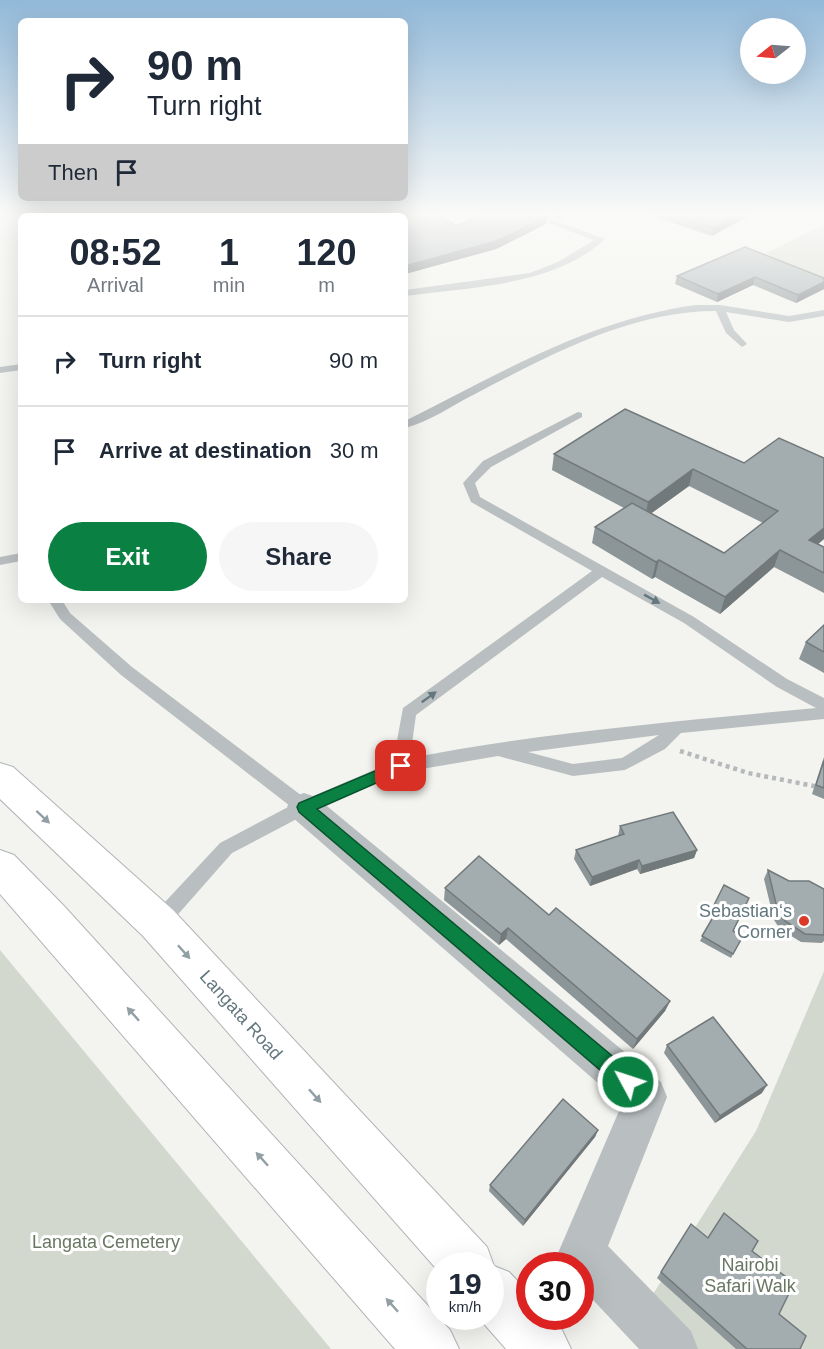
<!DOCTYPE html>
<meta charset="utf-8">
<style>
:root{--surface:#fff;--page:#f6f6f7;--text:#1f2937;--muted:#747a83;--line:#e0e1e3;--accent:#0b8043}
body{margin:0;font-family:Arial,sans-serif;background:var(--page);color:var(--text);height:100vh;display:flex;flex-direction:column;font-size:22px;white-space:nowrap}
*{box-sizing:border-box;margin:0}
p{font-size:20px;color:var(--muted)}
.icon{flex:none;width:33px;height:33px;fill:none;stroke:currentColor;stroke-width:2;stroke-linecap:round;stroke-linejoin:round}
.map{position:relative;flex:1;overflow:hidden}
.panel{position:absolute;left:18px;top:213px;width:390px;height:390px;display:flex;flex-direction:column;background:var(--surface);border-radius:9px;box-shadow:0 6px 24px #0002}
.panel>*{flex:none}
.guide{position:absolute;left:18px;top:18px;width:390px;height:183px;border-radius:9px;box-shadow:0 6px 24px #0002;background:#fff;color:var(--text);overflow:hidden}
.needle{width:39px;rotate:253deg}
.tools{position:absolute;left:740px;top:18px;display:grid;gap:12px}
.tools a{display:grid;place-items:center;width:66px;height:66px;border-radius:50%;background:var(--surface);box-shadow:0 6px 24px #0002;font-size:30px}
.speed{position:absolute;left:426px;top:1252px;display:flex;gap:12px;font-size:30px;font-weight:700;text-align:center}
.speed>*{display:grid;place-content:center;width:78px;height:78px;border-radius:50%;background:var(--surface);box-shadow:0 6px 24px #0002;line-height:1}
.speed small{font-size:15px;font-weight:400}
.speed .limit{border:9px solid #d22;background:#fff;color:#111}
.pin{position:absolute;display:grid;place-items:center;width:51px;height:51px;color:#fff;margin:-26px;border-radius:12px;box-shadow:0 3px 9px #0006}
.me{position:absolute;width:66px;margin:-33px;rotate:310deg;stroke-linejoin:round;filter:drop-shadow(0 0 4px #0008)}
.turn{display:flex;align-items:center;gap:21px;height:126px;padding:0 30px;font-size:27px}
.turn .icon{width:78px;height:78px;stroke-width:2.5}
.turn b{display:block;font-size:42px;line-height:51px}
.then{display:flex;align-items:center;height:57px;padding:0 30px;background:#0003;gap:12px;font-size:22px}
.eta{display:flex;justify-content:space-evenly;align-items:center;height:102px;text-align:center}
.eta b{font-size:36px;font-weight:800;line-height:42px}
.action{display:flex;gap:12px;margin-top:auto;padding:12px 30px}
.action a{flex:1;height:69px;border-radius:36px;background:var(--accent);color:#fff;font-size:24px;font-weight:800;line-height:69px;text-align:center}
.action a+a{background:var(--page);color:var(--text)}
ul{padding:0;list-style:none}
li{display:flex;align-items:center;gap:18px;height:90px;padding:0 30px;border-top:2px solid var(--line)}
li div{flex:1}
li b{display:block;font-size:22px}
li em{font-style:normal}
.map>svg:first-child{display:block}
.green{fill:#d3d8cf}
.lines{fill:none;stroke-linecap:round;stroke-linejoin:round}
.secondary-casing{stroke:#aeb5b8;stroke-width:2}
.path{stroke:#b6b9bb;stroke-width:4.5;stroke-dasharray:4 4;stroke-linecap:butt}
.service{fill:#b9bfc1;fill-rule:evenodd}
.minor{fill:#b9bfc1;fill-rule:evenodd}
.secondary{fill:#fff;fill-rule:evenodd}
.wall{fill:#8c9597;fill-rule:evenodd}
.shaded-wall{fill:#72797b}
.building{fill:#a3adb0;stroke:#72797b;stroke-width:1.5}
.oneway{fill:#63777f}
.oneway2{fill:#92a0a5}
.route{fill:#0b8043;stroke:#07532c;stroke-width:1.5}
.poi-dot{fill:#dc3927;stroke:#fff;stroke-width:2}
.labels{text-anchor:middle;dominant-baseline:central;stroke-width:6;stroke-linejoin:round;paint-order:stroke}
.near-poi-label{font-size:18px;fill:#63777f;stroke:#fff;text-anchor:end}
.near-street-label{font-size:18px;fill:#63777f;stroke:#fff}
.near-park-label{font-size:18px;fill:#697762;stroke:#fff}
</style>
<div class="map">
<svg width="824" height="1349" viewBox="0 0 824 1349">
<rect width="100%" height="100%" fill="#f3f3ef"/>
<!-- green -->
<path class="green" d="M824,225V289L766,253Z
M0,950L331,1349H0Z
M824,971V1349H682L643,1310L756,1131Z"/>
<g class="lines">
<!-- secondary casing -->
<g class="secondary-casing">
<path id="secondary" d="M0,763L13,767L173,910L487,1247L494,1266L509,1272L530,1294V1317H551L562,1330L571,1349H506L478,1317H490V1266H440V1273L143,936L0,799Z
M0,850L14,855L64,906L450,1330L459,1349H395L0,894Z"/>
</g>
<!-- path -->
<path class="path" d="M680,751L748,773L824,788"/>
<!-- service -->
<path class="service" d="M524,214H537L605,239C555,286 470,287 405,296V290L530,273L560,261L594,240Z
M696,305H720L789,316L824,310V316L789,322L726,312L734,330L747,344L742,347L726,333L716,311C630,311 550,355 475,394C453,405 429,422 405,428V421C498,374 591,319 696,305Z
M21,364V370L0,373V367Z
M578,412L582,413V417L491,467L475,483L480,497L694,617L787,679L824,698V719L681,733L665,749L625,770L573,776L498,756L404,772L310,812L232,853L166,928L159,930L152,928L150,922L152,916L220,843L290,806L121,675L60,619L48,600H62L70,613L132,667L306,799L393,762L403,708L592,571L471,502L463,483L483,461ZM602,577L684,623L777,687L816,708C681,721 544,732 410,758L416,715ZM659,735L622,758L573,764L528,752Z
M21,553V561L0,565V557Z"/>
<!-- minor -->
<path class="minor" d="M304,793L316,797L661,1082L667,1097L608,1246L691,1331L698,1349H639L580,1286V1266H564L558,1253L622,1104L292,817L287,807L292,797Z"/>
<!-- secondary -->
<use href="#secondary" class="secondary"/>
</g>
<!-- wall -->
<path class="wall" d="M331,214H438L457,226L546,224L496,249L405,274V216H333Z
M545,214H566L557,219Z
M646,214H752L712,236Z
M677,276L824,278V289L796,303L753,285L717,302L675,284Z
M625,409L824,539L818,544L824,547V593L774,567L720,614L655,577L652,579L592,543L595,527L624,508L552,470L554,454ZM689,486L763,523L724,553L651,513Z
M824,625V673L799,659L806,642Z
M824,757V799L812,794Z
M620,826L697,850L694,858L640,874L637,869L590,886L574,859L576,850L618,836Z
M768,870L789,881L824,889V941L822,943L801,942L780,929L774,920L764,879Z
M724,885L733,931L743,936L731,958L700,941L716,912L712,909Z
M445,888L549,915L670,1001L665,1011L633,1049L506,939L499,945L444,900Z
M667,1045L762,1093L715,1123L664,1053Z
M598,1130L595,1137L523,1226L489,1191L490,1185Z
M724,1213L752,1251L779,1314L800,1349H736L657,1278L691,1224L708,1238Z"/>
<!-- shaded-wall -->
<path class="shaded-wall" d="M557,214H566L557,219Z
M739,214H752L712,236L714,228Z
M546,217V224L496,249L405,274V266Z
M755,277L753,285L717,302L718,294Z
M824,282V289L796,303L798,295Z
M693,469L689,486L645,518L648,502Z
M824,528V539L803,557L809,540Z
M780,550L774,567L720,614L725,597Z
M659,560L655,577L652,579L656,562Z
M697,850L694,858L640,874L642,866Z
M639,860L637,869L590,886L592,877Z
M508,928L506,939L499,945L501,934Z
M670,1001L665,1011L633,1049L637,1039Z
M767,1085L762,1093L715,1123L720,1116Z
M598,1130L595,1137L523,1226L525,1220Z"/>
<!-- building -->
<path class="building" d="M342,214H438L457,226L482,214H540L546,217L496,241L405,266V216H344Z
M672,214H739L714,228Z
M745,247L824,278V282L798,295L755,277L718,294L677,276Z
M625,409L744,463L779,438L824,458V528L809,540L824,547V573L780,550L725,597L659,560L656,562L595,527L632,503L724,553L778,511L693,469L648,502L554,454Z
M824,625V652L806,642Z
M824,760V788L816,785Z
M673,812L697,850L642,866L639,860L592,877L576,850L624,834L620,826Z
M479,856L549,915L556,908L670,1001L637,1039L508,928L501,934L445,888Z
M768,870L789,881H809L824,889V935L805,934L785,921L778,912Z
M724,885L749,898L733,931L743,936L733,954L702,936L719,907L714,905Z
M713,1017L767,1085L720,1116L667,1045Z
M563,1099L598,1130L525,1220L490,1185Z
M724,1213L758,1241L752,1251L794,1283L779,1314L806,1336L800,1349H747L661,1272L691,1224L708,1238Z"/>
<!-- one-way arrows -->
<defs><path id="oneway-solid" d="M-6-.8H1V-3.2L6.5 0L1 3.2V.8H-6Z" transform="scale(1.5)"/></defs>
<g class="oneway">
<use href="#oneway-solid" transform="translate(652 599) rotate(29)"/>
<use href="#oneway-solid" transform="translate(429 697) rotate(-36)"/>
</g>
<g class="oneway2">
<use href="#oneway-solid" transform="translate(43 817) rotate(43)"/>
<use href="#oneway-solid" transform="translate(184 952) rotate(48)"/>
<use href="#oneway-solid" transform="translate(133 1014) rotate(-132)"/>
<use href="#oneway-solid" transform="translate(315 1096) rotate(48)"/>
<use href="#oneway-solid" transform="translate(262 1159) rotate(-132)"/>
<use href="#oneway-solid" transform="translate(392 1305) rotate(-132)"/>
</g>
<!-- sky -->
<linearGradient id="sky" x2="0" y2="1"><stop stop-color="#92b9d9"/><stop offset="0.53" stop-color="#fafaf8"/><stop offset="1" stop-color="#fafaf8" stop-opacity="0"/></linearGradient>
<rect width="824" height="403" fill="url(#sky)"/>
<!-- route -->
<path class="route" d="M401,760L406,762L409,766L406,770L317,809L635,1075L638,1082L635,1088L628,1091L621,1088L299,812L297,807L299,803Z"/>
<!-- markers -->
<circle class="poi-dot" cx="804" cy="921" r="6"/>
<g class="labels">
<!-- near-poi labels -->
<g class="near-poi-label">
<text x="792" y="911">Sebastian‘s<tspan x="792" dy="21">Corner</tspan></text>
</g>
<!-- near-street labels -->
<g class="near-street-label">
<text transform="translate(241 1015) rotate(48)">Langata Road</text>
</g>
<!-- near-park labels -->
<g class="near-park-label">
<text x="106" y="1242">Langata Cemetery</text>
<text x="750" y="1265">Nairobi<tspan x="750" dy="21">Safari Walk</tspan></text>
</g>
</g>
</svg>
<div class="tools">
<a><svg class="needle" viewBox="-14 -14 28 28"><path d="M0-13l5 13h-10z" fill="#e53935"/><path d="M0 13l5-13h-10z" fill="#747a83"/></svg></a>
</div>
<div class="speed"><div>19<small>km/h</small></div><div class="limit">30</div></div>
<div class="pin" style="left:401px;top:766px;background:#d93025"><svg class="icon" aria-label="arrive" viewBox="0 0 24 24"><path d="M6 21V4h12l-3 4 3 4H6"/></svg></div>
<svg class="me" style="left:628px;top:1082px" viewBox="-20 -20 40 40"><circle r="17" fill="#0b8043" stroke="#fff" stroke-width="3"/><path d="M0-11L8 9 0 5-8 9z" fill="#fff"/></svg>
<div class="guide">
<div class="turn"><svg class="icon" aria-label="right" viewBox="0 0 24 24"><path d="M7 20v-9h11M14 6l5 5-5 5"/></svg><div><b>90 m</b>Turn right</div></div>
<div class="then">Then<svg class="icon" aria-label="arrive" viewBox="0 0 24 24"><path d="M6 21V4h12l-3 4 3 4H6"/></svg></div>
</div>
<section class="panel">
<div class="eta">
<div><b>08:52</b><p>Arrival</p></div>
<div><b>1</b><p>min</p></div>
<div><b>120</b><p>m</p></div>
</div>
<ul>
<li><svg class="icon" aria-label="right" viewBox="0 0 24 24"><path d="M7 20v-9h11M14 6l5 5-5 5"/></svg><div><b>Turn right</b></div><em>90 m</em></li>
<li><svg class="icon" aria-label="arrive" viewBox="0 0 24 24"><path d="M6 21V4h12l-3 4 3 4H6"/></svg><div><b>Arrive at destination</b></div><em>30 m</em></li>
</ul>
<div class="action"><a>Exit</a><a>Share</a></div>
</section>
</div>
